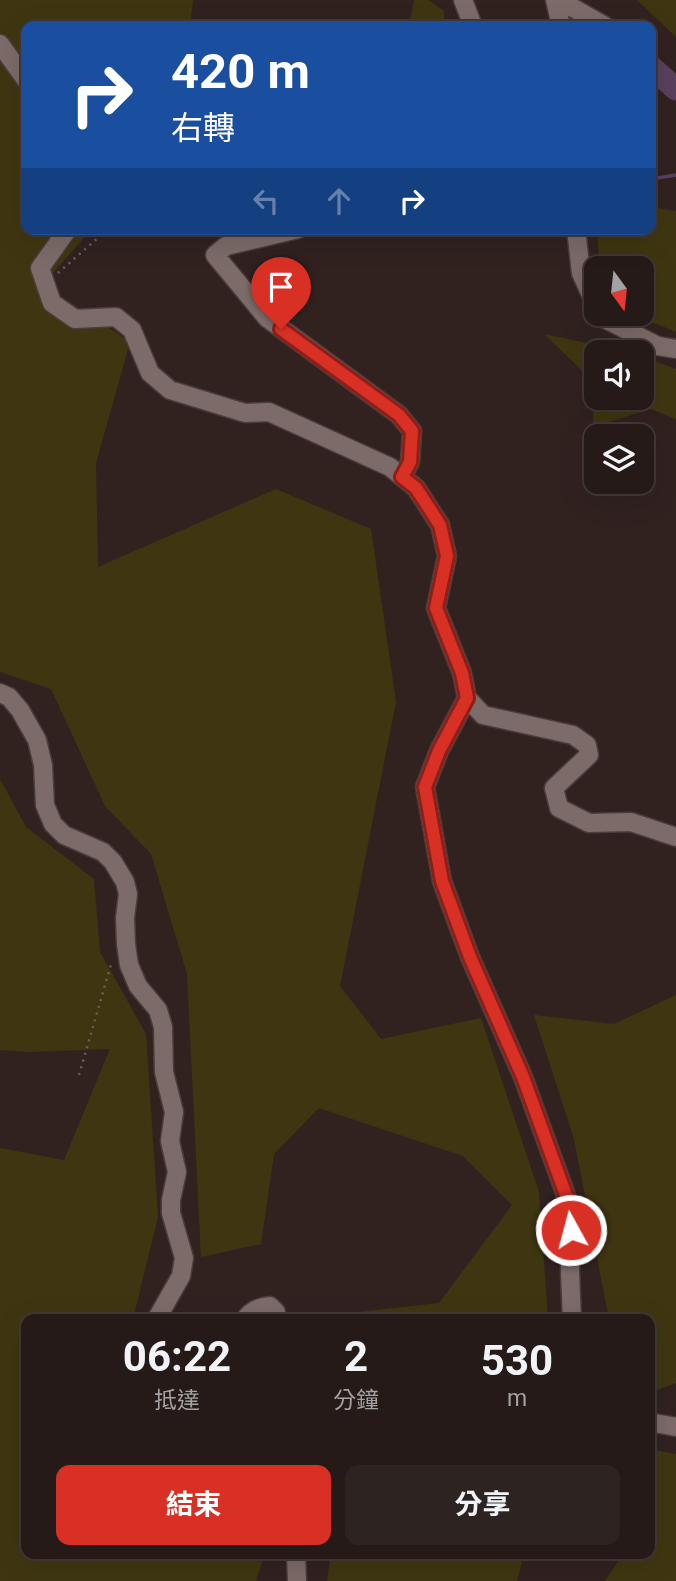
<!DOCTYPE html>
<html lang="zh-TW">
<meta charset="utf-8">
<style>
:root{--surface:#251a18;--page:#2d2321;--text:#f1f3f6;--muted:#a3a1a2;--line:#423837;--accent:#d93025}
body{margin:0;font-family:Roboto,"Noto Sans TC",sans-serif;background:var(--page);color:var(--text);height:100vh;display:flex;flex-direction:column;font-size:26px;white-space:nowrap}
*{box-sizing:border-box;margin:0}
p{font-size:23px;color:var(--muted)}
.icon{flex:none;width:38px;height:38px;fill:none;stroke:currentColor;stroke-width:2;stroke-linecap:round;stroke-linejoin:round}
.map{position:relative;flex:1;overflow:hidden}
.side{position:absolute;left:21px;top:1314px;width:634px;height:245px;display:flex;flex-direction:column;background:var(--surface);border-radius:14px;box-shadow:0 7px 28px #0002,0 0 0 2px var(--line)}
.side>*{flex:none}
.hud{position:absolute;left:21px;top:21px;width:635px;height:214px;border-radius:14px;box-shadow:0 7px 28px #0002,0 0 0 2px var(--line);background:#1a4fa0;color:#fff;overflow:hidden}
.needle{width:46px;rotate:165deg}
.buttons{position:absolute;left:584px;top:256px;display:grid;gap:14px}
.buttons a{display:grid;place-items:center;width:70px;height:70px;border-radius:14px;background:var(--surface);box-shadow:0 7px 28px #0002,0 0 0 2px var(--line);font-size:35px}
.pin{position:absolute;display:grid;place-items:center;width:60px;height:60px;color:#fff;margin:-72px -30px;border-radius:50% 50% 50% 0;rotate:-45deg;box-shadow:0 0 7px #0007}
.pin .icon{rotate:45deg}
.me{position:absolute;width:77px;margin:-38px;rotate:353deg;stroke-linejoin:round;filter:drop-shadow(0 0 5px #0008)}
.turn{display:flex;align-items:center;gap:24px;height:147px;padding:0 35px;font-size:32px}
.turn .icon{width:91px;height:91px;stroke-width:2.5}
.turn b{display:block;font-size:49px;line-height:60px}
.lanes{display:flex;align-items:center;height:66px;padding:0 35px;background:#0003;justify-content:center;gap:35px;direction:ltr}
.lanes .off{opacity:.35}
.eta{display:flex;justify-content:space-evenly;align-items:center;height:119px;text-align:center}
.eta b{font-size:42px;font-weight:700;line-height:49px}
.button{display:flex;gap:14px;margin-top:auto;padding:14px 35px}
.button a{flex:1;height:80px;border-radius:14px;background:var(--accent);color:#fff;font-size:28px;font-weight:700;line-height:80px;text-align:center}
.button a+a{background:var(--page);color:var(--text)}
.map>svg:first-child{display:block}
.green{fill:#3f3611}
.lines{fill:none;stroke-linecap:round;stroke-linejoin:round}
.stream{stroke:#59415d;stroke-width:3.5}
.river{stroke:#59415d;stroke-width:23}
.minor-casing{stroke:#493d3b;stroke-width:21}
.path{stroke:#6b5d5c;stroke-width:2.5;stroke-dasharray:2 5;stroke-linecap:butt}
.minor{stroke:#7c6b68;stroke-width:18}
.route-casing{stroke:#8d1f18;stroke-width:18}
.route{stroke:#d93025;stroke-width:12}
</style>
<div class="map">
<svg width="676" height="1581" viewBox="0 0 676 1581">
<rect width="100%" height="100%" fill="#312220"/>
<!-- green -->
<path class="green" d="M0,0H193L190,26H26V229H92L43,284L130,342L96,463L98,567L276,489L371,529L396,702L340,986L381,1039L481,1018L539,1192L548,1319H314L313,1317L439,1303L512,1205L463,1156L319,1108L274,1154L261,1244L201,1257L187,974L151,854L105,806L51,689L0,672Z
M414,0H428L444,11V26H409Z
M637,0H676V37Z
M651,207L676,211V332L657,324L611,313H642V268H600L597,229H651Z
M544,334L630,352H597V397H642V356L676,369V419L651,409L593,427L594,382Z
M0,779L26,827L94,879L100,952L146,1034L158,1217L133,1319L26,1320V1554H265L256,1581H0V1148L64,1160L110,1049L28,1052L0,1050Z
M676,995V1383L649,1393V1320L609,1319L574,1139L534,1015L614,1024Z
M649,1449L676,1454V1581H605L623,1554H649Z
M331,1554H524L517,1581H327Z"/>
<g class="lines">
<!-- stream -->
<path class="stream" d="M651,179L676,175"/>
<!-- river -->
<path class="river" d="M651,67L676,89"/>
<!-- minor casing -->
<g class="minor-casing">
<path id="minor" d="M463,0L473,26
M555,0L561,26
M559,0L605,26
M0,44L26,80
M68,229L40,268L52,303L75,319L116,317L132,330L150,373L170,390L245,413L269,412L390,467L416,488L440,525L447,556L436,608L462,673L467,698L439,751L425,787L442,881L470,957L523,1077L571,1209L570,1272L572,1320
M298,229L226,246L215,255L267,318L399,415L412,431L410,462L402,477
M576,229L581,273L597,308
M599,313L601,317L658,346L676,349
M0,693L9,697L20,710L37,740L43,765L45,805L53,824L64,835L103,852L113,862L125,882L128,894L125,918L126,944L129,965L138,986L158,1010L163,1027L164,1072L174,1112L170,1141L177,1172L171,1200V1213L184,1258L181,1276L156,1320
M467,698L483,715L573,735L587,745L589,755L554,788L559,808L589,823L631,822L676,837
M245,1320C250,1310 259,1307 270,1306L276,1312L277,1320
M649,1422L676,1427
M296,1554L297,1581"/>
</g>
<!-- path -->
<path class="path" d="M58,273L108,229
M79,1075L112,961"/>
<!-- minor -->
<use href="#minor" class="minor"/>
</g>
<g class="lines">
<!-- route casing -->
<g class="route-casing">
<path id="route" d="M281,329L399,415L412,431L410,462L402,477L416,488L440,525L447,556L436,608L462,673L467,698L439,751L425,787L442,881L470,957L523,1077L571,1209V1230"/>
</g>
<!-- route -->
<use href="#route" class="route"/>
</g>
</svg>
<div class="buttons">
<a><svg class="needle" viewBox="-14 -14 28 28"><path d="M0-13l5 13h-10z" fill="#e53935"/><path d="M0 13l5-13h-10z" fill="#a3a1a2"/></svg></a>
<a><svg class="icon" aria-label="sound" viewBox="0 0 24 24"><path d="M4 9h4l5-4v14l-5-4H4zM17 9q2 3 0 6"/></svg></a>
<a><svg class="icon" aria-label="layers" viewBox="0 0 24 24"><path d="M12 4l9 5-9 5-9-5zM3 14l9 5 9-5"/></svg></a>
</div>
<div class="pin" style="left:281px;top:329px;background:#d93025"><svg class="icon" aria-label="arrive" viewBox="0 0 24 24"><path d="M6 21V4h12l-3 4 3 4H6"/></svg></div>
<svg class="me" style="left:571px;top:1230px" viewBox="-20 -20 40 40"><circle r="17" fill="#d93025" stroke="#fff" stroke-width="3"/><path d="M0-11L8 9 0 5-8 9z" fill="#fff"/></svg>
<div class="hud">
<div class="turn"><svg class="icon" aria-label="right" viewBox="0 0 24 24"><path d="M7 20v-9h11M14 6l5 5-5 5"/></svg><div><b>420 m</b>右轉</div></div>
<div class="lanes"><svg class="icon off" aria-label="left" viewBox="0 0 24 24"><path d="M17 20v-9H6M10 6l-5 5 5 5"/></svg><svg class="icon off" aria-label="ahead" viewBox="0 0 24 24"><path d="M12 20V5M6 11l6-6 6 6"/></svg><svg class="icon" aria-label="right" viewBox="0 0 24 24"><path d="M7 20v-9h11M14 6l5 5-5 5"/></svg></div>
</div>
<section class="side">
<div class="eta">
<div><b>06:22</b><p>抵達</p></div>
<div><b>2</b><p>分鐘</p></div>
<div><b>530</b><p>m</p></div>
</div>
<div class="button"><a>結束</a><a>分享</a></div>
</section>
</div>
